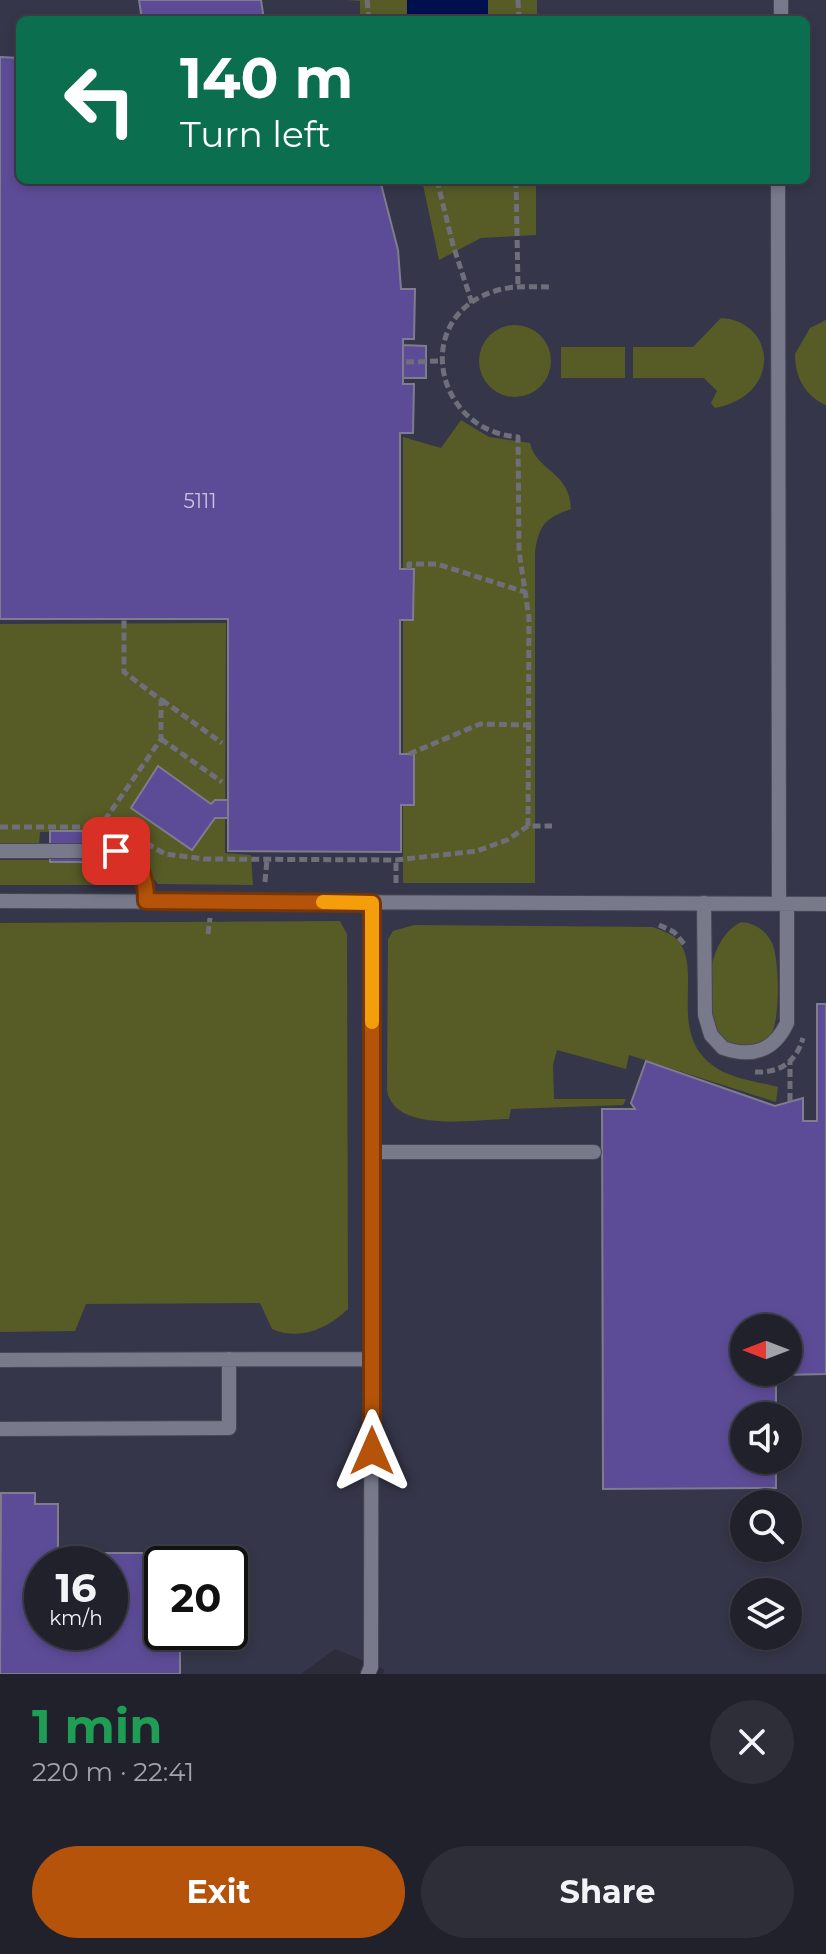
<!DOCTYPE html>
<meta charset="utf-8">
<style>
:root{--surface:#21212c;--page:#2d2e38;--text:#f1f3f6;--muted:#a2a3a9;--line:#3e3e48;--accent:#b45309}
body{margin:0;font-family:Montserrat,sans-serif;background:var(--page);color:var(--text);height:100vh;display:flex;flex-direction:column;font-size:30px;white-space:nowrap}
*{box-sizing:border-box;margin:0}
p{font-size:26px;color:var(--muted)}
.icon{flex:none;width:44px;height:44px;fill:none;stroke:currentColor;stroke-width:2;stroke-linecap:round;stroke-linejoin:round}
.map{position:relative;height:1674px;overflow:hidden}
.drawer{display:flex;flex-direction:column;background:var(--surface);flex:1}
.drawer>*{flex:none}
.top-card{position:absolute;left:16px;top:16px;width:794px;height:168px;border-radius:12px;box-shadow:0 4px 12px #0003,0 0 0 2px var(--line);background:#0b6e4f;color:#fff;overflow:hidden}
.needle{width:52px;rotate:270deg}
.controls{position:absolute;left:730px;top:1314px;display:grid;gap:16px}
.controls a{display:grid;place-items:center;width:72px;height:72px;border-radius:50%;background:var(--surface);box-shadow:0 4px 12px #0003,0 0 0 2px var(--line);font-size:40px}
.speed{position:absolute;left:24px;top:1546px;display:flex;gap:16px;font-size:40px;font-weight:700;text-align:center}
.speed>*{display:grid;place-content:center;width:104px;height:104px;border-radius:50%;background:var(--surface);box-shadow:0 4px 12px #0003,0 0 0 2px var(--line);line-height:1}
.speed small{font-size:20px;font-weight:400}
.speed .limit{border:4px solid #111;border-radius:12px;background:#fff;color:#111}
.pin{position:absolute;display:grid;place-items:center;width:68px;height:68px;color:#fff;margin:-34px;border-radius:16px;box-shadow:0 4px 12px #0006}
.me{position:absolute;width:88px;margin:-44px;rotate:0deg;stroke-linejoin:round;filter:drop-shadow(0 0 6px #0008)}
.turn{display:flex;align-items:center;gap:28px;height:168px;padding:0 32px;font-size:36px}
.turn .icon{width:104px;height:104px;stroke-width:2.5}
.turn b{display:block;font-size:56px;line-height:68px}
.round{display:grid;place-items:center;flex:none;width:84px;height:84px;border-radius:42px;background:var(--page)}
.summary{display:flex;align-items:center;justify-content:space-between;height:136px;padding:0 32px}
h1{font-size:48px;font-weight:700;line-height:60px;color:#1e9e55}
.cta{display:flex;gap:16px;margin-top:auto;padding:16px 32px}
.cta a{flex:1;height:92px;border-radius:48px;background:var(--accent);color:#fff;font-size:32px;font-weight:700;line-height:92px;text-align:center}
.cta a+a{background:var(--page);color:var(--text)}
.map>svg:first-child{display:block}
.built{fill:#36364a;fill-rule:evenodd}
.green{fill:#575b26}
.water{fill:#00104f}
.building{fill:#5c4c97;stroke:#7e7c8d;stroke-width:2;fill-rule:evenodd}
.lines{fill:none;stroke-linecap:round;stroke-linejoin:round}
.lane-casing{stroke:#484854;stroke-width:16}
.path{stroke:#6f6f7b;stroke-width:5;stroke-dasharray:8 4;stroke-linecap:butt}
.lane{stroke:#78798a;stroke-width:14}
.route-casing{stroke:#753606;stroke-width:20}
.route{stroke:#b45309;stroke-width:14}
.slow{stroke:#f59e0b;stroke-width:14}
.labels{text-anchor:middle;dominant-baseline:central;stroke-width:6;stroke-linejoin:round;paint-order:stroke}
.number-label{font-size:20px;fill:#c7c4de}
</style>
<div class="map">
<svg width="826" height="1674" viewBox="0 0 826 1674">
<rect width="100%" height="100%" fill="#2c2c3a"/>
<!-- built -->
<path class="built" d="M0,0H826V1674H383L384,1669L335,1649L301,1674H0ZM20,20H806V180H20ZM744,1328H788V1372H744ZM744,1416H788V1460H744ZM744,1504H788V1548H744ZM42,1564H110V1632H42ZM162,1564H230V1632H162ZM744,1592H788V1636H744Z"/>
<!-- green -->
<path class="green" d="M347,0H537V20H360V1Z
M422,180H536V235L481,238L439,260Z
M721,318C776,321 783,395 715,408L711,403L717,391L704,378H633V347H693Z
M826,320V405C805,396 795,377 795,354L810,328Z
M479 361a36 36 0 1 1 72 0a36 36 0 1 1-72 0Z
M561,347H625V378H561Z
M461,420L489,437L530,443C536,471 570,471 571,509C545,518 539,525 535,552V883H403V437L441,448Z
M226,623L225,853L251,855L253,885L158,884C136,857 148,848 104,843L103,831L40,832L39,844H0V624Z
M0,860H118L129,864L139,881L136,885H0Z
M340,921L347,934L348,1309C327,1329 300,1341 272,1329L260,1303L86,1304L75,1331L0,1332V923Z
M741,922C754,923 764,929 771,941C780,955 781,1026 769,1038C756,1051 737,1044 722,1040C702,1007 704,941 741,922Z
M414,925L653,927C663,931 674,934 680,943C702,976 666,1037 718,1069C734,1079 759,1082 778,1087L776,1102L629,1055L626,1069L557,1050L553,1065L554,1099H626L623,1105L511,1109L509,1119C475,1119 394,1134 387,1090L388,939L393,931Z"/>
<!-- water -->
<path class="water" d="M407,0H488V20H407Z"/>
<!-- building -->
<path class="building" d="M139,0H261L264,20H142Z
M0,57L20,58V180H380L398,250L401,289H415L414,339H403V384H414L413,433H400V569H414L413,620H400V754H414V805H401V852L228,851V619H0Z
M403,345L426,346V378H403Z
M158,766L211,804L215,800H228V818H215L192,850L131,808Z
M50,831H97V862H50Z
M817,1004H826V1374L783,1375V1372H788V1366L797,1363V1355H788V1328H744V1372H776V1416H744V1460H776V1488L603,1489L602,1109H635L631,1103L646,1061L775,1106L803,1098V1121H817Z
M1,1493H35V1504H58V1553H180V1564H162V1632H180V1674H0ZM42,1564H110V1632H42Z"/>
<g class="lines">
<!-- lane casing -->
<g class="lane-casing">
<path id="lane" d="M781,20V0
M778,180L779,904
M0,851H116C141,861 146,875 146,901
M0,901L826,904
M704,903L705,1015L711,1035L723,1048C752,1058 774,1051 787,1023V904
M373,1152H594
M0,1360L372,1359
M0,1429L229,1428V1359
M368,1674L371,1667L372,903"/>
</g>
<!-- path -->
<path class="path" d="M367,0L369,20
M518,0L519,20
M273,20V19
M437,180L453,245L472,303
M516,180L518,287
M406,362L442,361
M409,569V564H437L525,592
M162,700L222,743
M161,739L222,782
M409,754L480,724L529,725
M105,819L165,854L205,859L396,860L477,851L507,840L528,826H552
M528,826L529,618L519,551L518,437C434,431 411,317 495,291C513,285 533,287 551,287
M0,827H100L161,739V700L124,672V619
M265,882L267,860
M396,883V860
M659,925L674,932L685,945
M208,934L210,918
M755,1072C779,1073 796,1063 803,1038
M790,1101V1062"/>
<!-- lane -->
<use href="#lane" class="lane"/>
</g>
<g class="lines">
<!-- route casing -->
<g class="route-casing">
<path id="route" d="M116,851C141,861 146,875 146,901L372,903V1451"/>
</g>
<!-- route -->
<use href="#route" class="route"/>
<!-- slow -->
<path class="slow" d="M323,902L372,903V1022"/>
</g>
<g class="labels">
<!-- number labels -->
<g class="number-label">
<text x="200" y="501">5111</text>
</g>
</g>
</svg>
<div class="controls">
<a><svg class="needle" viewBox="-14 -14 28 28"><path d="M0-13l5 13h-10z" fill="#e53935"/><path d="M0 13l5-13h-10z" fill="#a2a3a9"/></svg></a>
<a><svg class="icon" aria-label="sound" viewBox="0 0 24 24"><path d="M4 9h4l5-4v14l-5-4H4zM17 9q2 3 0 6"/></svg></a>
<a><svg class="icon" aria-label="search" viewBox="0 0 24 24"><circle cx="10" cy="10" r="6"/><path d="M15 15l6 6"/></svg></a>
<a><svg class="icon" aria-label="layers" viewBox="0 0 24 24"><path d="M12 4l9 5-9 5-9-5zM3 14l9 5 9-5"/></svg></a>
</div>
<div class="speed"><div>16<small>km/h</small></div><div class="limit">20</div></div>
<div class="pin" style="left:116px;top:851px;background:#d93025"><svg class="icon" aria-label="arrive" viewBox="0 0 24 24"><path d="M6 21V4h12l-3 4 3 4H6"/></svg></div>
<svg class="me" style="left:372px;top:1451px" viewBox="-20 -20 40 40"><path d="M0-17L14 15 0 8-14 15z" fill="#b45309" stroke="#fff" stroke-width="4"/></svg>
<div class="top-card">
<div class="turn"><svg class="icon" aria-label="left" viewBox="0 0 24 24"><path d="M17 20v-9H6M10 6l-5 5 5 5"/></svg><div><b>140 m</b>Turn left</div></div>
</div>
</div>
<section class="drawer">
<div class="summary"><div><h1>1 min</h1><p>220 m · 22:41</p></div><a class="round"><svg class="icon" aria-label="close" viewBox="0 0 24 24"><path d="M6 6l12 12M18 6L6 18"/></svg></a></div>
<div class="cta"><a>Exit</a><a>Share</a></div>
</section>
